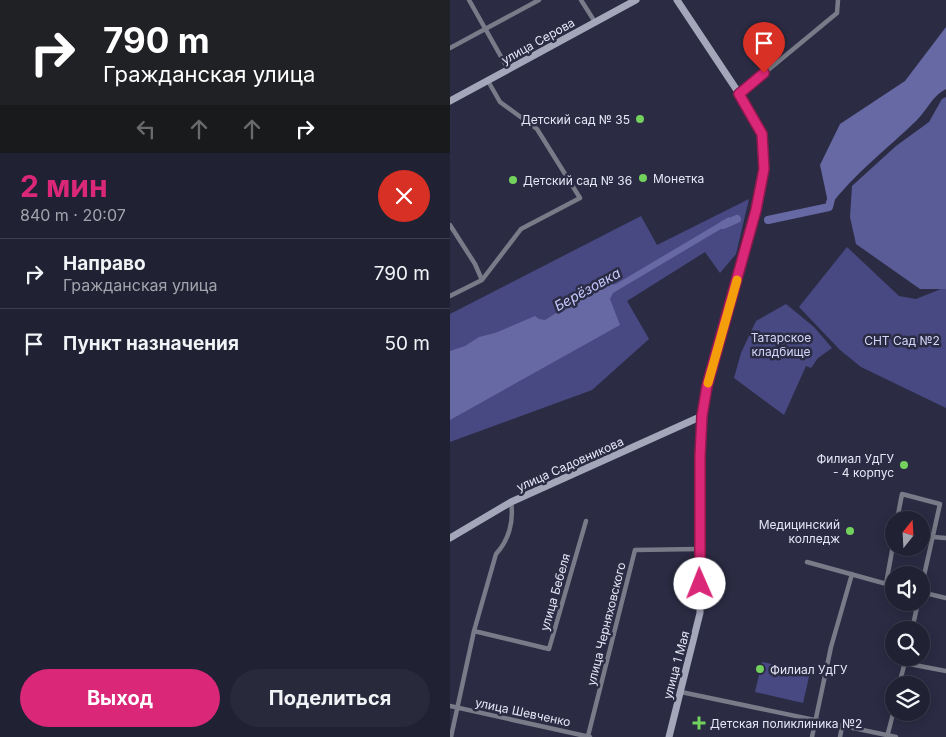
<!DOCTYPE html>
<html lang="ru">
<meta charset="utf-8">
<style>
:root{--surface:#202133;--page:#28293b;--text:#f1f3f6;--muted:#a2a3ac;--line:#3d3e4e;--accent:#db2777}
body{margin:0;font-family:Inter,sans-serif;background:var(--page);color:var(--text);height:100vh;display:flex;flex-direction:column;font-size:19px;white-space:nowrap}
*{box-sizing:border-box;margin:0}
p{font-size:16px;color:var(--muted)}
.icon{flex:none;width:28px;height:28px;fill:none;stroke:currentColor;stroke-width:2;stroke-linecap:round;stroke-linejoin:round}
.map{position:relative;flex:1;overflow:hidden}
.drawer{display:flex;flex-direction:column;background:var(--surface);width:450px}
.drawer>*{flex:none}
.hud{background:#202124;color:#fff;overflow:hidden}
.needle{width:32px;rotate:18deg}
.buttons{position:absolute;left:435px;top:511px;display:grid;gap:10px}
.buttons a{display:grid;place-items:center;width:45px;height:45px;border-radius:50%;background:var(--surface);box-shadow:0 2px 12px #0003,0 0 0 1px var(--line);font-size:25px}
.pin{position:absolute;display:grid;place-items:center;width:42px;height:42px;color:#fff;margin:-51px -21px;border-radius:50% 50% 50% 0;rotate:-45deg;box-shadow:0 0 5px #0007}
.pin .icon{rotate:45deg}
.me{position:absolute;width:55px;margin:-28px;rotate:359deg;stroke-linejoin:round;filter:drop-shadow(0 0 4px #0008)}
.turn{display:flex;align-items:center;gap:18px;height:105px;padding:0 20px;font-size:22px}
.turn .icon{width:65px;height:65px;stroke-width:2.5}
.turn b{display:block;font-size:35px;line-height:42px}
.lanes{display:flex;align-items:center;height:48px;padding:0 20px;background:#0003;justify-content:center;gap:25px;direction:ltr}
.lanes .off{opacity:.35}
.round{display:grid;place-items:center;flex:none;width:52px;height:52px;border-radius:26px;background:var(--page)}
.head{display:flex;align-items:center;justify-content:space-between;height:85px;padding:0 20px}
h1{font-size:30px;font-weight:700;line-height:38px;color:var(--accent)}
.button{display:flex;gap:10px;margin-top:auto;padding:10px 20px}
.button a{flex:1;height:58px;border-radius:30px;background:var(--accent);color:#fff;font-size:20px;font-weight:700;line-height:58px;text-align:center}
.button a+a{background:var(--page);color:var(--text)}
ul{padding:0;list-style:none}
li{display:flex;align-items:center;gap:15px;height:70px;padding:0 20px;border-top:1px solid var(--line)}
li div{flex:1}
li b{display:block;font-size:19px}
li em{font-style:normal}
main{display:flex;flex:1;min-height:0}
.map>svg:first-child{display:block}
.green{fill:#484982}
.forest{fill:#5a5c97}
.water{fill:#6769a5}
.lines{fill:none;stroke-linecap:round;stroke-linejoin:round}
.river{stroke:#6769a5;stroke-width:8}
.minor{stroke:#797b88;stroke-width:4.5}
.secondary{stroke:#a4a6ba;stroke-width:7}
.route-casing{stroke:#8e194d;stroke-width:12}
.route{stroke:#db2777;stroke-width:9}
.slow{stroke:#f59e0b;stroke-width:9}
.poi-dot{fill:#73d25c;stroke:#2b2c44;stroke-width:2}
.labels{text-anchor:middle;dominant-baseline:central;stroke-width:5;stroke-linejoin:round;paint-order:stroke}
.street-label{font-size:12px;fill:#e5e6f6;stroke:#2b2c44}
.poi-label{font-size:12px;fill:#e5e6f6;stroke:#2b2c44;text-anchor:start}
.park-label{font-size:12px;fill:#d3d7fa;stroke:#2b2c44}
.water-label{font-size:14px;font-style:italic;fill:#c3c8fd;stroke:#2b2c44}
</style>
<main>
<section class="drawer">
<div class="hud">
<div class="turn"><svg class="icon" aria-label="right" viewBox="0 0 24 24"><path d="M7 20v-9h11M14 6l5 5-5 5"/></svg><div><b>790 m</b>Гражданская улица</div></div>
<div class="lanes"><svg class="icon off" aria-label="left" viewBox="0 0 24 24"><path d="M17 20v-9H6M10 6l-5 5 5 5"/></svg><svg class="icon off" aria-label="ahead" viewBox="0 0 24 24"><path d="M12 20V5M6 11l6-6 6 6"/></svg><svg class="icon off" aria-label="ahead" viewBox="0 0 24 24"><path d="M12 20V5M6 11l6-6 6 6"/></svg><svg class="icon" aria-label="right" viewBox="0 0 24 24"><path d="M7 20v-9h11M14 6l5 5-5 5"/></svg></div>
</div>
<div class="head"><div><h1>2 мин</h1><p>840 m · 20:07</p></div><a class="round" style="background:#d93025;color:#fff"><svg class="icon" aria-label="close" viewBox="0 0 24 24"><path d="M6 6l12 12M18 6L6 18"/></svg></a></div>
<ul>
<li><svg class="icon" aria-label="right" viewBox="0 0 24 24"><path d="M7 20v-9h11M14 6l5 5-5 5"/></svg><div><b>Направо</b><p>Гражданская улица</p></div><em>790 m</em></li>
<li><svg class="icon" aria-label="arrive" viewBox="0 0 24 24"><path d="M6 21V4h12l-3 4 3 4H6"/></svg><div><b>Пункт назначения</b></div><em>50 m</em></li>
</ul>
<div class="button"><a>Выход</a><a>Поделиться</a></div>
</section>
<div class="map">
<svg width="496" height="737" viewBox="0 0 496 737">
<rect width="100%" height="100%" fill="#2b2c44"/>
<!-- green -->
<path class="green" d="M299,199L286,254L270,273L255,252L177,301L199,339L142,390L0,442V314L191,216L207,245Z
M397,247L449,296L466,299L496,287V408L411,367L390,350L349,307Z
M336,304L364,327L382,348L368,358L361,368L356,366L334,415L284,378L291,353L306,321Z
M312,662L360,672L353,703L305,692Z"/>
<!-- forest -->
<path class="forest" d="M496,97V289H470L406,244L400,217L402,186L446,146L479,122L492,99Z"/>
<!-- water -->
<path class="water" d="M496,27V89C483,95 477,110 467,120C437,149 404,174 379,207L370,165L390,124L455,81Z
M279,217L281,223L163,293L160,299L170,325L0,420V351L15,346L29,337L45,333L85,316L89,319L95,320L147,287L166,284Z"/>
<g class="lines">
<!-- river -->
<path class="river" d="M318,220L379,207L381,199
M273,225L287,219"/>
<!-- minor -->
<path class="minor" d="M19,0L58,69
M131,0L145,22
M0,48L89,0
M289,94L387,13L388,0
M0,225L25,264L32,280
M0,296L32,280L71,229L130,198L87,129L50,102L38,81
M447,520L452,494L490,504L471,589
M483,537L496,538
M357,562L444,586
M436,584L444,540
M471,592L496,598
M462,630L468,602
M24,631L99,649L136,521
M454,663L496,671
M449,685L456,658
M231,692L446,737
M0,706L140,737
M138,736L185,550L249,549
M1,737L24,631L46,554C59,540 64,521 61,502
M362,737L381,647L402,574
M390,737L392,727
M437,737L444,710"/>
<!-- secondary -->
<path class="secondary" d="M0,101L186,0
M0,538L61,502L252,416
M219,737L250,613V456L252,416L257,387L306,209L312,182L314,154L312,134L304,116L227,0"/>
</g>
<g class="lines">
<!-- route casing -->
<g class="route-casing">
<path id="route" d="M250,584V456L252,416L257,386L306,210L314,169L312,134L289,94L314,73"/>
</g>
<!-- route -->
<use href="#route" class="route"/>
<!-- slow -->
<path class="slow" d="M258,383L287,280"/>
</g>
<!-- markers -->
<g class="poi-dot">
<circle cx="190" cy="119" r="5"/>
<circle cx="193" cy="178" r="5"/>
<circle cx="63" cy="180" r="5"/>
<circle cx="454" cy="465" r="5"/>
<circle cx="400" cy="531" r="5"/>
<circle cx="310" cy="669" r="5"/>
<path d="M246.5 715.5h5v5h5v5h-5v5h-5v-5h-5v-5h5z"/>
</g>
<g class="labels">
<!-- street labels -->
<g class="street-label">
<text transform="translate(88 41) rotate(-29)">улица Серова</text>
<text transform="translate(120 464) rotate(-24)">улица Садовникова</text>
<text transform="translate(105 592) rotate(-74)">улица Бебеля</text>
<text transform="translate(156 624) rotate(-76)">улица Черняховского</text>
<text transform="translate(226 665) rotate(-75)">улица 1 Мая</text>
<text transform="translate(73 712) rotate(12)">улица Шевченко</text>
</g>
<!-- poi labels -->
<g class="poi-label">
<text x="180" y="119" text-anchor="end">Детский сад № 35</text>
<text x="203" y="178">Монетка</text>
<text x="73" y="180">Детский сад № 36</text>
<text x="444" y="458" text-anchor="end">Филиал УдГУ<tspan x="444" dy="14">- 4 корпус</tspan></text>
<text x="390" y="524" text-anchor="end">Медицинский<tspan x="390" dy="14">колледж</tspan></text>
<text x="320" y="669">Филиал УдГУ</text>
<text x="260" y="723">Детская поликлиника №2</text>
</g>
<!-- park labels -->
<g class="park-label">
<text x="331" y="337">Татарское<tspan x="331" dy="14">кладбище</tspan></text>
<text x="452" y="340">СНТ Сад №2</text>
</g>
<!-- water labels -->
<g class="water-label">
<text transform="translate(137 289) rotate(-29)">Берёзовка</text>
</g>
</g>
</svg>
<div class="buttons">
<a><svg class="needle" viewBox="-14 -14 28 28"><path d="M0-13l5 13h-10z" fill="#e53935"/><path d="M0 13l5-13h-10z" fill="#a2a3ac"/></svg></a>
<a><svg class="icon" aria-label="sound" viewBox="0 0 24 24"><path d="M4 9h4l5-4v14l-5-4H4zM17 9q2 3 0 6"/></svg></a>
<a><svg class="icon" aria-label="search" viewBox="0 0 24 24"><circle cx="10" cy="10" r="6"/><path d="M15 15l6 6"/></svg></a>
<a><svg class="icon" aria-label="layers" viewBox="0 0 24 24"><path d="M12 4l9 5-9 5-9-5zM3 14l9 5 9-5"/></svg></a>
</div>
<div class="pin" style="left:314px;top:73px;background:#d93025"><svg class="icon" aria-label="arrive" viewBox="0 0 24 24"><path d="M6 21V4h12l-3 4 3 4H6"/></svg></div>
<svg class="me" style="left:250px;top:584px" viewBox="-20 -20 40 40"><circle r="19" fill="#fff"/><path d="M0-13L10 11 0 6-10 11z" fill="#db2777"/></svg>
</div>
</main>
